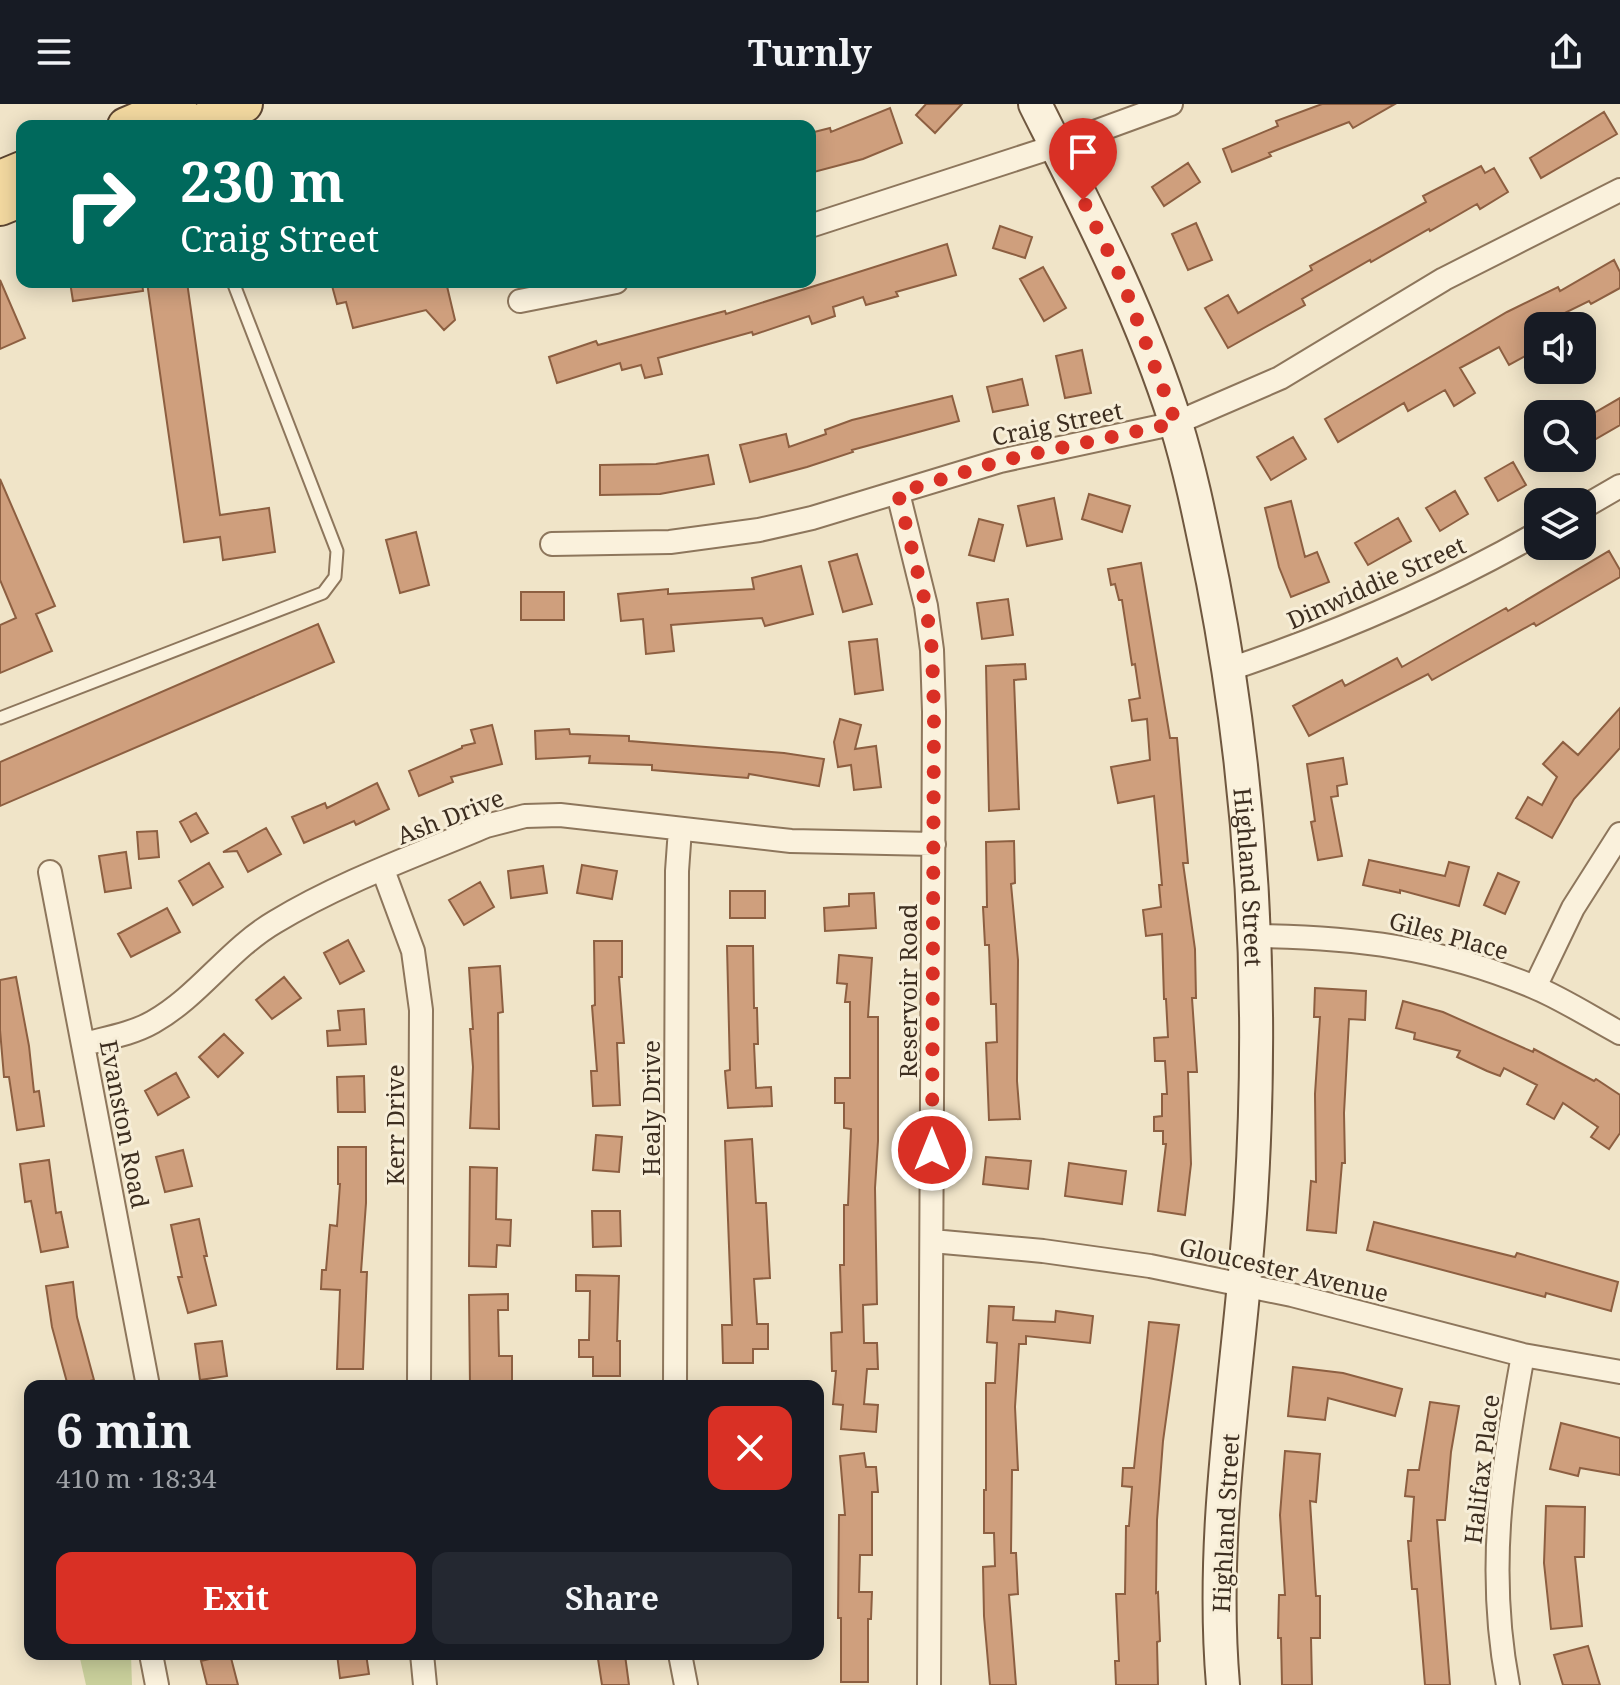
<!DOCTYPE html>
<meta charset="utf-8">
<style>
:root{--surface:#171b24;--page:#242831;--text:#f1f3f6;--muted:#9ea1a6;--accent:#d93025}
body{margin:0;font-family:"Noto Serif",serif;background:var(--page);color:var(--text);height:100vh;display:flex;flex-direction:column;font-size:30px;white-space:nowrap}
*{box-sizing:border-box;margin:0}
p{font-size:26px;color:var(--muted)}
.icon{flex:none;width:44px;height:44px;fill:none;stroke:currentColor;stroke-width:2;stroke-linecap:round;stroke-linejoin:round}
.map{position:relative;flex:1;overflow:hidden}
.details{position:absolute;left:24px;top:1276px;width:800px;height:280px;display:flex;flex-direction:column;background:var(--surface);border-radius:16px;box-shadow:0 4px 20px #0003}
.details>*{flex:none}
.banner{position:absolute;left:16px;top:16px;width:800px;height:168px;border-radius:16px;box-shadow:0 4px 20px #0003;background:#00695c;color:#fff;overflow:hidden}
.buttons{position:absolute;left:1524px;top:208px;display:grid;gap:16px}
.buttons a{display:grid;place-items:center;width:72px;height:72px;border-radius:16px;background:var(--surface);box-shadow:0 4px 20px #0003;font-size:40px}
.pin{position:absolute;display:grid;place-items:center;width:68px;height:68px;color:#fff;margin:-82px -34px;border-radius:50% 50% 50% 0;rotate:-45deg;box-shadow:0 0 8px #0007}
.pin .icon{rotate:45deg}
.me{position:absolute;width:88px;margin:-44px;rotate:0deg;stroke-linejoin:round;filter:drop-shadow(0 0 6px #0008)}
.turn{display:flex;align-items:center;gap:28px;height:168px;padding:0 32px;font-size:36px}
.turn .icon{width:104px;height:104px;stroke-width:2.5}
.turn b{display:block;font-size:56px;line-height:68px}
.round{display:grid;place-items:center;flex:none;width:84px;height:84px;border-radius:16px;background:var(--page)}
.headline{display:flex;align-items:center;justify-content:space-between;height:136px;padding:0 32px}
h1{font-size:48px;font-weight:700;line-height:60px}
.cta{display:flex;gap:16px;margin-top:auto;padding:16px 32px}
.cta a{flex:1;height:92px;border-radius:16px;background:var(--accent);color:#fff;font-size:32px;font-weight:700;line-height:92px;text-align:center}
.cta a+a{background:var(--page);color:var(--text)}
header{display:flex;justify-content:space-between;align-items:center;height:104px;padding:0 32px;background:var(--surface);font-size:36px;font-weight:700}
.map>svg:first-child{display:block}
.green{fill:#c9cf9b}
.building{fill:#cf9f7d;stroke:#8d5f41;stroke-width:2}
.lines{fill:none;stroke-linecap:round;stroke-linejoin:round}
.lane-casing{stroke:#8d765c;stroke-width:15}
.street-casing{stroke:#8d765c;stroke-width:26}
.secondary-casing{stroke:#6f573f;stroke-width:36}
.primary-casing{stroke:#5b4430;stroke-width:40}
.lane{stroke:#faf1dc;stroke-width:11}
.street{stroke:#faf1dc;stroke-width:22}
.secondary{stroke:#faf1dc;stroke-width:32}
.primary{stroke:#f3d9a0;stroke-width:36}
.route{stroke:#d93025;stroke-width:14;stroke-dasharray:0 25.2}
.labels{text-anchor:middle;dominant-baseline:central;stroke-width:6;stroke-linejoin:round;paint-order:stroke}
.street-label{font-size:24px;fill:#3d2e20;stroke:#f7eed8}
</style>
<header><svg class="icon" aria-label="menu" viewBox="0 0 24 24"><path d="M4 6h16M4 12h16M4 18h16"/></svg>Turnly<svg class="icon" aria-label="share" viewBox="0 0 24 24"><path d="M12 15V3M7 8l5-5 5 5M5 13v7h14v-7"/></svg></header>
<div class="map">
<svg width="1620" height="1581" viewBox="0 0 1620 1581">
<rect width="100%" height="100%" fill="#f0e4c8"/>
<!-- green -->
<path class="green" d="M79,1550H131L132,1581H86Z"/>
<!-- building -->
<path class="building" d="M926,0H962L935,29L916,11Z
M1322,0H1395L1353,24L1349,18L1269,49L1271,52L1232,68L1223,45L1278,22L1276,17Z
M890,4L902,39L863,55L810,69V29L830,24L831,28Z
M1604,8L1617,30L1541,74L1530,54Z
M1188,59L1200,78L1164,102L1152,83Z
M1481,62L1485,69L1494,64L1508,88L1480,105L1477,100L1430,127L1429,125L1371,158L1370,156L1302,195L1305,201L1228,244L1205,204L1228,191L1238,209L1312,166L1310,162L1426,98L1423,92Z
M1196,119L1212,156L1188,166L1172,130Z
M1000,122L1032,133L1025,154L993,144Z
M947,140L956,171L896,188L898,192L866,201L863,193L833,203L835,212L812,220L809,212L753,231L752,228L658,254L662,270L645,274L641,261L622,266L620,259L557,279L549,253L596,237L598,241L725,207L726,210Z
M1614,156L1620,168V184L1591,200L1589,197L1538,222V245L1509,261L1499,243L1460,264L1475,289L1454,302L1445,286L1408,307L1404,299L1338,338L1325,315L1507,208L1558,183L1560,187Z
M1043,163L1066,204L1044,217L1020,175Z
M0,176L25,234L0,245Z
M70,178H142L143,187L73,197Z
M147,178H187L220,411L269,404L275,448L223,456L220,433L184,438Z
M331,178H446L455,216L444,226L426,206L353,224L346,198L337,200Z
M1082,246L1091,289L1065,294L1056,252Z
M1022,275L1028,301L993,308L987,283Z
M952,292L959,317L852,346L853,348L807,363L750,378L740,341L786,330L789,343L826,330L825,326L852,316Z
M1620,294V321L1582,343V316Z
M1293,333L1306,355L1271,376L1257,353Z
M708,351L714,380L660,390L600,391V361L656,360Z
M1513,358L1526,381L1498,397L1485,374Z
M0,375L55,502L36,510L52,547L0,569V521L16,514L0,476Z
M1455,387L1468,410L1440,427L1426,404Z
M1089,390L1130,402L1122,428L1082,415Z
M1054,394L1062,435L1027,442L1018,402Z
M1291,397L1305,453L1317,448L1329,478L1291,493L1279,463L1265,404Z
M1398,414L1411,437L1368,461L1355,439Z
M979,415L1003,421L994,457L969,451Z
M416,428L429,481L400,489L386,436Z
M1609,447L1620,466V473L1536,522L1534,519L1432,576L1428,570L1309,632L1293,602L1342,576L1345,582L1397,554L1402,563L1506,504L1508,507Z
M857,450L872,500L843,508L829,458Z
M1141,459L1170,634H1177L1188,759H1183L1195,845L1196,894H1192L1197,968H1188L1191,1060L1185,1111L1158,1107L1166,1040H1163V1027H1154V1013L1162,1012V990H1167L1165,957H1155L1154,934L1168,933L1166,895H1164L1162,830L1146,832L1143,806L1161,803L1159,781H1162L1154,692L1118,699L1111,663L1150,656L1147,615L1132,617L1129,596L1140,594L1135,560L1132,561L1122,496H1119L1115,480L1111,481L1108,465Z
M801,462L813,510L765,522L762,514L671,521L674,547L646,550L643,515L621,517L618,490L668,485V490L754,485L752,474Z
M521,488H564V516H521Z
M1008,495L1013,531L982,535L977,499Z
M318,520L334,558L0,702V658Z
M877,535L883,586L855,590L849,538Z
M1025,560L1026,575L1014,576L1019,705L989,707L986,562Z
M1620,604V644L1574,695L1552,734L1516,714L1528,693L1542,701L1557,673L1543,660L1563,638L1578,651Z
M840,615L861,621L855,645L876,642L881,683L854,686L851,661L838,663L834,638Z
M492,621L502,660L451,673L453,678L419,692L409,667L462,644V642L475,639L471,626Z
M569,625L570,630L629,632V637L784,649L824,655L819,682L749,670L748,674L652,666V661L589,659L590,652L536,655L535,627Z
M1343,654L1347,680L1337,682L1338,692L1331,693L1342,752L1318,756L1311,718L1315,717L1307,660Z
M377,679L389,705L356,721L354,717L304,739L292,713L325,699L327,704Z
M196,709L208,729L191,738L180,718Z
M266,724L281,750L248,768L237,747L223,748Z
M157,727L159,753L139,755L137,728Z
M1014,737L1015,779L1011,780L1018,856L1017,977L1020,1015L989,1016L986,939L997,938L996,900H991L989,841H985L983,803H987L986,738Z
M126,748L131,784L105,788L99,752Z
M1369,756L1445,772L1449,758L1469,763L1459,802L1400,786V789L1363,781Z
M209,759L223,783L193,801L179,777Z
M582,761L617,767L612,795L577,789Z
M543,762L547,789L511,794L508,767Z
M1498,769L1519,778L1505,810L1484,801Z
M480,778L494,803L464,821L449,796Z
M730,787H765V814H730Z
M874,789L876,824L825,827L824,804L849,802V790Z
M167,804L180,828L131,853L118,830Z
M348,836L364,867L340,880L324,849Z
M594,837H622V873H619L624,939H617L620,1001L593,1002L591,967H597L592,902L595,901Z
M727,842H753L754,904H757L758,940H754L756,984L771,983L772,1002L728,1004L725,967L730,966Z
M839,851L872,854L868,913H878V1037L875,1084L877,1200L863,1201L864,1239H877L878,1265H867L864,1300L878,1301L876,1328L841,1325L843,1301L833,1300L836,1267H832L831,1229L842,1228L840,1161H844V1101H848L851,1025L844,1024V999H835V974H850V898H845L847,880L837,879Z
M500,862L503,908L498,909L499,1025L470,1024L473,963L470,925H473L469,864Z
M16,873L29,942L34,988L39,987L44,1022L17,1026L9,973H4L0,926V876Z
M284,873L301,894L272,915L256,896Z
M1315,884L1366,887L1365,916L1349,915L1344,1009L1345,1059H1342L1336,1129L1307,1126L1311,1077L1316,1078L1315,990L1320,913H1314Z
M1403,897L1443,908L1533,948L1534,945L1594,977L1596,975L1620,991V1029L1609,1045L1591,1033L1598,1023L1563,999L1554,1015L1527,1000L1537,981L1504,964L1500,972L1487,967L1457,953L1460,947L1414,935L1415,929L1396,924Z
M364,905L366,940L328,942L327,927L340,926L338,907Z
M224,930L243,949L218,973L199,953Z
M176,969L189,993L158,1011L145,987Z
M364,972L365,1008H338L337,973Z
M596,1031L622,1033L619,1068L593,1066Z
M752,1035L756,1099H766L770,1174L754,1175L757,1220H768V1245H753V1259H723L722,1221H732L725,1037Z
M338,1043H366V1099L361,1168H367L363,1265H337L340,1186L321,1185L322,1166H326L330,1121L337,1122L340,1080H338Z
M183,1046L192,1082L165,1088L156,1053Z
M986,1053L1031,1057L1028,1085L983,1080Z
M49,1056L56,1109L61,1108L68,1143L41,1148L31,1097L25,1098L20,1060Z
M1069,1059L1126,1067L1122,1100L1065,1092Z
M470,1063L497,1064L496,1115L511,1116L510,1142L497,1141L496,1163L469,1162Z
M592,1107H620L621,1142L593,1143Z
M199,1115L207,1152H204L216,1201L188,1209L178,1173H182L171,1121Z
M1374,1118L1515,1153L1517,1149L1618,1178L1611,1207L1546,1189L1545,1193L1367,1146Z
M576,1171L619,1172L617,1237H620V1272H593V1253H579V1236H589L590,1187H576Z
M73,1178L77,1213L94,1276L68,1282L52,1223L46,1182Z
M508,1190V1206H498L499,1252H512V1282H470L469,1191Z
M989,1202L1014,1203L1013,1216L1055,1218L1056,1207L1093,1212L1090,1239L1026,1232V1240H1019L1015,1303L1018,1366H1012L1011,1449H1016L1018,1490L1009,1491L1016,1581H990L984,1512L983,1463L995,1462L994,1429H984V1386H986V1279H995L997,1239L987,1238Z
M1149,1218L1179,1221L1163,1337L1157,1416L1156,1489L1158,1488L1160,1537L1157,1538L1158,1581H1116L1115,1557H1119L1116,1490H1125L1126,1422H1129L1132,1383L1122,1382L1123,1364H1134Z
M222,1237L227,1272L200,1276L195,1240Z
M1293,1263L1343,1269L1402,1285L1395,1312L1328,1294L1325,1316L1288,1312Z
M1430,1298L1459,1302L1451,1348L1445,1416H1437L1450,1581H1425L1417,1485H1412L1408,1437H1411L1414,1393L1405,1392L1408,1366H1419Z
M1561,1319L1620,1334V1371L1580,1364L1578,1372L1550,1365Z
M1285,1347L1320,1350L1316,1398L1310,1397L1316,1492H1320V1534H1311L1312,1581H1282L1281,1534H1278L1279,1491H1285L1280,1411Z
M864,1349L866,1363H876L878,1388H872V1451H860L859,1488H872L871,1515H868V1578H841V1514H838L839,1411H845L840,1352Z
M1546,1402L1585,1403L1584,1453H1575L1582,1522L1551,1525L1544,1459Z
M1588,1542L1600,1581H1563L1554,1551Z
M230,1550L238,1581H207L201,1557Z
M337,1550H366L369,1570L340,1574Z
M625,1551L629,1581H602L598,1555Z"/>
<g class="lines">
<!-- lane casing -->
<g class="lane-casing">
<path id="lane" d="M0,614L323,489L335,473L337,447L233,178"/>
</g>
<!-- street casing -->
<g class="street-casing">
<path id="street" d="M810,122L1056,42L1171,0
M520,197L616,178
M898,389L926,502L932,546L934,608L929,1581
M1582,404L1620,382
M552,440L670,438L759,426L812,414L1000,357L1176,319L1280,274L1444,175L1620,86
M1230,565C1337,529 1440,485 1538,429
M383,766L413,847L421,906L419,1282
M50,768L148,1282
M1253,832C1353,833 1439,843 1534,883C1563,895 1592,914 1620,929
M1535,883L1573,804L1620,730
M84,940C107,934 132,930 153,918C199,892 229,845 275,818C341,778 415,752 486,722L525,712L560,711L791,737L934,740
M932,1137L1043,1147L1150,1162L1292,1191L1523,1251L1620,1268
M675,1282L677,767L680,725
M151,1550L157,1581
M422,1550L425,1581
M680,1550L686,1581
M1508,1581C1486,1465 1502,1365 1523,1251"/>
</g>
<!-- secondary casing -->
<g class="secondary-casing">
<g id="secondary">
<path id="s1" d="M1035,0C1087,104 1141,208 1176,320C1192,372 1202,425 1213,478C1252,680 1264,889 1251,1094C1241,1257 1209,1417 1223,1581"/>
</g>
</g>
<!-- primary casing -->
<g class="primary-casing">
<path id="primary" d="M126,22L178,0
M192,22L244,0
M0,75L22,66
M0,103L22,94"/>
</g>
<!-- lane -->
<use href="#lane" class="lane"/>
<!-- street -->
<use href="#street" class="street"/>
<!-- secondary -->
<use href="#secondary" class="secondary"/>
<!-- primary -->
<use href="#primary" class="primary"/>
</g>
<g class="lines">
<!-- route -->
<path class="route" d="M932,1046L934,608L932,546L926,502L898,389L1000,357L1176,319L1122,176L1083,96"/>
</g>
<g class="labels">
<!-- street labels -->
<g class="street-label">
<text transform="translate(1057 319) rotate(-12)">Craig Street</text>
<text transform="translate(1376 478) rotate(-24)">Dinwiddie Street</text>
<text transform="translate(450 712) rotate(-21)">Ash Drive</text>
<text stroke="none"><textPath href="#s1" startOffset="810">Highland Street</textPath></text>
<text transform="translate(1449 831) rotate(15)">Giles Place</text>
<text transform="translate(907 887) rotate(-90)">Reservoir Road</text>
<text transform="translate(650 1004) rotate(-90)">Healy Drive</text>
<text transform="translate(125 1020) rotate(79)">Evanston Road</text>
<text transform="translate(394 1021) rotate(-90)">Kerr Drive</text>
<text transform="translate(1284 1165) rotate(13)">Gloucester Avenue</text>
<text transform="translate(1481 1365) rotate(-83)">Halifax Place</text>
<text transform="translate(1225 1419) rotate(-87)">Highland Street</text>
</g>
</g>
</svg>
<div class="buttons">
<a><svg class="icon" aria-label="sound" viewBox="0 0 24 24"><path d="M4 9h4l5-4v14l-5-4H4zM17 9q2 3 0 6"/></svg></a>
<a><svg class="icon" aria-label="search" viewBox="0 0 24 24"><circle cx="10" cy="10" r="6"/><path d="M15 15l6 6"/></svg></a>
<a><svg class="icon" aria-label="layers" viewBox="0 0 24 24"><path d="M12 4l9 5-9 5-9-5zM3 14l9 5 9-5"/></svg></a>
</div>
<div class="pin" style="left:1083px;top:96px;background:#d93025"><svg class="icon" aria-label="arrive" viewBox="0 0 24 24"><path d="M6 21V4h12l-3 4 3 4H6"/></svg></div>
<svg class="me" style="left:932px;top:1046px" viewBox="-20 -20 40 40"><circle r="17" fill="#d93025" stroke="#fff" stroke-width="3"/><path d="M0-11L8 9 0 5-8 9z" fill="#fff"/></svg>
<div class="banner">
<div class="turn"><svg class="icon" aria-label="right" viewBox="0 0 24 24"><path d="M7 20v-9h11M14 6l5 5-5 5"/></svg><div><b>230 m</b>Craig Street</div></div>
</div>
<section class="details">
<div class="headline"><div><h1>6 min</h1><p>410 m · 18:34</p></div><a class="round" style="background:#d93025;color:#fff"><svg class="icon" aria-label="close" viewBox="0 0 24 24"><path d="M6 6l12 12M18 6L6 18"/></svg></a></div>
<div class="cta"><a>Exit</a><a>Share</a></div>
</section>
</div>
